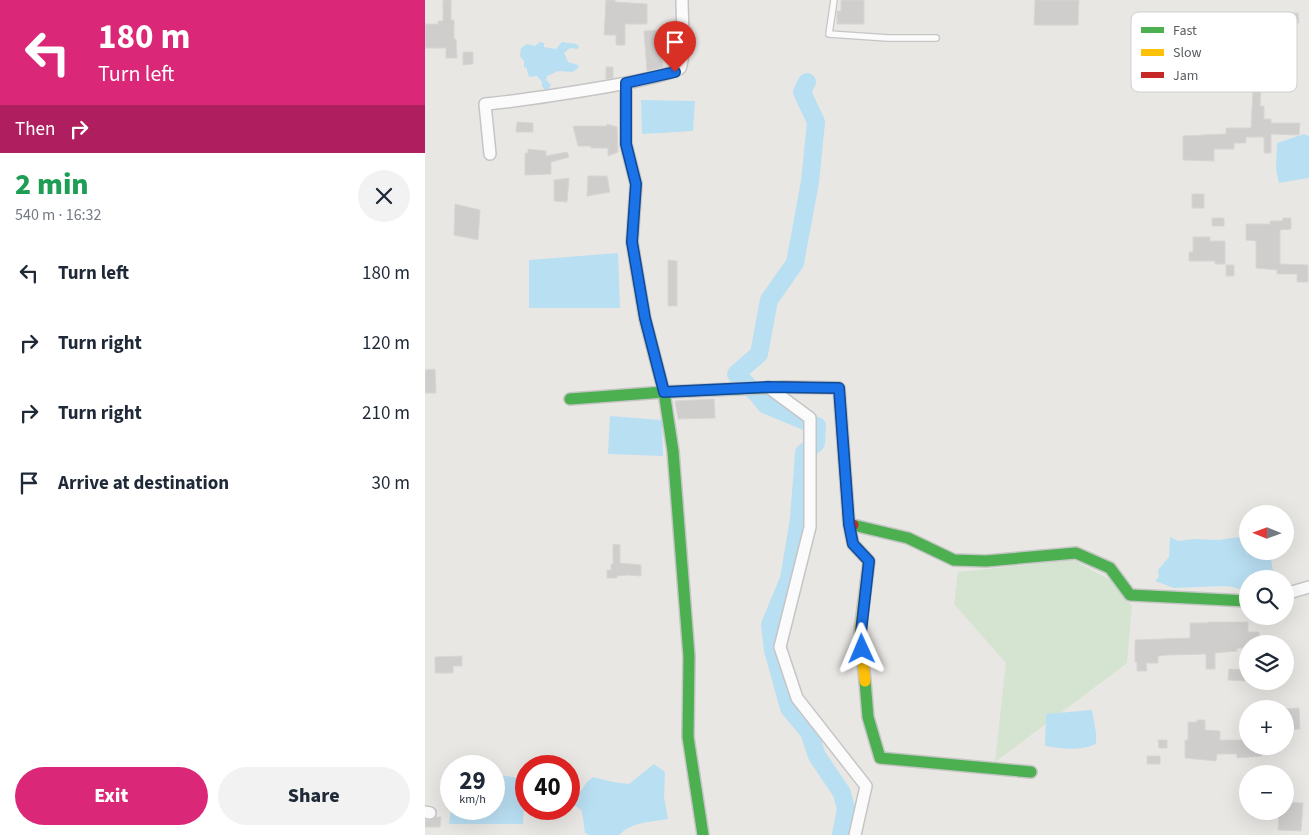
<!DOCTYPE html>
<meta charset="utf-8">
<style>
:root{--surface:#fff;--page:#f2f2f3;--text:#1f2937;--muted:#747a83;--accent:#db2777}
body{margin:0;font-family:"Source Sans 3",sans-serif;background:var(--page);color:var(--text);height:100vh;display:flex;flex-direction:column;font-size:19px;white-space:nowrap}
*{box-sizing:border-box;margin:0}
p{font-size:16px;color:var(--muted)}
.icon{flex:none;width:28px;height:28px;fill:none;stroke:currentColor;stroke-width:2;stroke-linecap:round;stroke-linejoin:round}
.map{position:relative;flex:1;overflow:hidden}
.details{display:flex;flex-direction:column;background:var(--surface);width:425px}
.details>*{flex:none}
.guide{background:#db2777;color:#fff;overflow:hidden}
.needle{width:32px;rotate:271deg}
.tools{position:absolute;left:814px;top:505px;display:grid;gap:10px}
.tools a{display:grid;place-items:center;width:55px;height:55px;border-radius:50%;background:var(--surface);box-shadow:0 5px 20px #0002;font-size:25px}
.speed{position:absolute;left:15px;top:755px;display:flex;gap:10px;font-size:25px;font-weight:700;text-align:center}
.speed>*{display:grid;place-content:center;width:65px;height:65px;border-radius:50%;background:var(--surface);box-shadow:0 5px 20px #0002;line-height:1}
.speed small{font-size:12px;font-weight:400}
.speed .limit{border:8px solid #d22;background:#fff;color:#111}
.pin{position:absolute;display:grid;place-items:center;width:42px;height:42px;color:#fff;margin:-51px -21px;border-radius:50% 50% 50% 0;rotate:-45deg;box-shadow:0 0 5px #0007}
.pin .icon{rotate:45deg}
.me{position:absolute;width:55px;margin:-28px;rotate:359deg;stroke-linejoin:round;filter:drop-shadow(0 0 4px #0008)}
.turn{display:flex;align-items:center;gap:18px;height:105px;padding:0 15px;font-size:22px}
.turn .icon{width:65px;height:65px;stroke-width:2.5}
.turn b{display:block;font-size:35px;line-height:42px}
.then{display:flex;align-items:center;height:48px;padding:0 15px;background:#0003;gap:10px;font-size:19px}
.round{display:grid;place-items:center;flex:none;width:52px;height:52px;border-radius:26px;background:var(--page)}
.overview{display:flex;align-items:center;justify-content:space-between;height:85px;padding:0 15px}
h1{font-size:30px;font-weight:800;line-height:38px;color:#1e9e55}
.button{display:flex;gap:10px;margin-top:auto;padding:10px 15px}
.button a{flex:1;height:58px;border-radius:30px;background:var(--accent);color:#fff;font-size:20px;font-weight:800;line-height:58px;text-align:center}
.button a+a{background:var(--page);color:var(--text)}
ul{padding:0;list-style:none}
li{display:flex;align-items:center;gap:15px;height:70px;padding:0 15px}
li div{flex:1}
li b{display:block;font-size:19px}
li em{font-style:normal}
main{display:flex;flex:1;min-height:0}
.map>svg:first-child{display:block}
.green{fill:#d4e4d0}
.water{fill:#b9dff2}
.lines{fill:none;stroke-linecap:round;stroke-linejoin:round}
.river{stroke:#b9dff2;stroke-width:18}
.building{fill:#d0cecd;stroke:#d8d6d3}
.lane-casing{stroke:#c5c5c5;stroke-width:8}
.street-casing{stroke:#c5c5c5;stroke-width:14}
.fast-casing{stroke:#c4c5c5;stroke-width:14}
.slow-casing{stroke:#c4c5c5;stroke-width:14}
.jam-casing{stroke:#c4c5c5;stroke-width:14}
.lane{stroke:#fcfbfb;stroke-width:5.5}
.street{stroke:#fcfbfb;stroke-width:11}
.fast{stroke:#4caf50;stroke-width:11}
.slow{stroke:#ffc107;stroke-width:11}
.jam{stroke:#c62828;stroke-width:11}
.route-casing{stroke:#114b97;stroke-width:12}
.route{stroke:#1a73e8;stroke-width:9}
.key{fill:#fff;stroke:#cecfd0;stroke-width:1}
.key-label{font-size:14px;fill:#5a5e61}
</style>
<main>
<section class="details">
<div class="guide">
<div class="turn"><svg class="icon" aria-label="left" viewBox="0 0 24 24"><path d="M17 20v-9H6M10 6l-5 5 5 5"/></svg><div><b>180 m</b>Turn left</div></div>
<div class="then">Then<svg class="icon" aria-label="right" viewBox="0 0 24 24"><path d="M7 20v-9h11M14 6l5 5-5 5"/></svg></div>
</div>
<div class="overview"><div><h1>2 min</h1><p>540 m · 16:32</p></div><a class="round"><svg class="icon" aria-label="close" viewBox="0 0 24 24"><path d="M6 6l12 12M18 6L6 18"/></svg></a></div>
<ul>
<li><svg class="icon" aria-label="left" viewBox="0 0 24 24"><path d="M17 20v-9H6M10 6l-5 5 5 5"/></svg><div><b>Turn left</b></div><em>180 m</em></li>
<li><svg class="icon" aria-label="right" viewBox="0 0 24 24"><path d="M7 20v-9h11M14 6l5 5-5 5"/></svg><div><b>Turn right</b></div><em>120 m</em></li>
<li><svg class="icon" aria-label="right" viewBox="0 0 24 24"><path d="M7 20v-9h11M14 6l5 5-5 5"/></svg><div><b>Turn right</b></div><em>210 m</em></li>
<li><svg class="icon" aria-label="arrive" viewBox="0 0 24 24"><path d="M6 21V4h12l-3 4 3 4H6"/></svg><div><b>Arrive at destination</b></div><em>30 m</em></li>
</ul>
<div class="button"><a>Exit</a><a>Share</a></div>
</section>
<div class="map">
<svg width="884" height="835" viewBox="0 0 884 835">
<rect width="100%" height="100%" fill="#e9e7e4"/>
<!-- green -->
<path class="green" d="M648,560L685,580L707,606L702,663L570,762L581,663L529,604L533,572Z"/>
<!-- water -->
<path class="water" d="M115,42L119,43V47L131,49L137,42L151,44L154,46L153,49L145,48L139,53L143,62L153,65L154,67L148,72L133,71L122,76L121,80L126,85L124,88L125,91L119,89L117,86V82L112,76L104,77L101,67L99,68V61L95,56L96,48L102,44L110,46Z
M216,100L270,101L268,131L217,134Z
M879,134L884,136V178L854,183L851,169L852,143Z
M193,253L195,308H104V260Z
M185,416L237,420L238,456L183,454Z
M822,536V551H845L849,579H822V591L808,587L798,586L749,588L730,581L734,577L733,570L744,557L745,537L753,541L768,539L793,540Z
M667,710L671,733V744C655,751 637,749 620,746L621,714Z
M229,764L240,772L239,797L243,819C226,822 206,822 194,835H165L160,833L157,811L147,803L162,782L168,777L188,782L204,784Z
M69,774L100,779L98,824H24L26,809H69Z"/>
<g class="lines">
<!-- river -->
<path class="river" d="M382,82L377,92L391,122L385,182L370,263L344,300L334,354L311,374L332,394L341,405L392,426L391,443L379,453L374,519L364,579L345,625L348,650L364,708L384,732L392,756L417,793L421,809L416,835"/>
</g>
<!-- building -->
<path class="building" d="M18,0H26V20H29V39H31L32,58H21V48H0V24H13V21H18Z
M181,0H190V2L222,4V24H200V45H191V35H179Z
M416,0H439V24H412V11H416Z
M610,0H654L653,25H609Z
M853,13H873L874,23L853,24Z
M234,30L238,67L222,71L219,31Z
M38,52H48V64L38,65Z
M181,67H188V78L181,79Z
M828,90H836L835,106H839V119H846V123H875L874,135L846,134V153H839V137H821V143H809V149H789V161L758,160V136L801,134V128H826Z
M92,122L108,123V132H91Z
M182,124L192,127L193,152L183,156V148H166V146H153L148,126H182Z
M103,149L121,151V156L142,152L144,157L126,162V174L100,175V153H103Z
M163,176H182L185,192L162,196Z
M144,178L142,202L129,201V180Z
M767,194H779V208H767Z
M30,204L55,210L53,240L29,235Z
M787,218H799V226H787Z
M858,218H866V229L855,230V264L883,265V282H872V274H852V270L831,268V241L821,240V224H845V221H857Z
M768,237H785V241H800V264H790V261H764V252H768Z
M243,260L252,261V306H243Z
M801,265H809V276H801Z
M10,369L11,393H0V370Z
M289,399L290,418L253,419L250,401Z
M188,544L195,545V563L216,565V576L203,575L192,576V578H182V570H186V564H188Z
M783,622H823V632H834V644H822V648H812V651L790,653V669H781V654L743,655L733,656V663H721L722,671H712V662H710V640L765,638V623H783Z
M37,656V666H28V673H10V657Z
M804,669L820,670V681L803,680Z
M874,708L875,729L860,730V709Z
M772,720H780V730L795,731V740H822V746H837V756L812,758V754H792L791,761L760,758V740H763V722H772Z
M733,740H742V748H734Z
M722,756H735V764H722Z
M860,802L878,803L876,831L853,830L854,811H860Z
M11,817H16L15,827H0V820H7Z"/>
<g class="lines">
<!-- lane casing -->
<g class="lane-casing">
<path id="lane" d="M409,0L404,34L463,38H511"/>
</g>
<!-- street casing -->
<g class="street-casing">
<path id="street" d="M65,154L60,104C85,102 245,80 255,68C260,63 257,11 257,0
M343,387L385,418V527L355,647L372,698L441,786L430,835
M860,594L884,587
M0,812L5,813"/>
</g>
<!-- fast casing -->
<g class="fast-casing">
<path id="fast" d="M201,83V144L211,184L207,242L220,319L239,392L358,387
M145,399L239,392L248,451L264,656L263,737L278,835
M428,525L483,538L529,560L561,561L651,553L685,568L705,595L822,601
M440,681L443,717L455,758L606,772"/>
</g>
<!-- slow casing -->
<g class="slow-casing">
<path id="slow" d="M424,524L428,544L444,561L435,632L440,681"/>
</g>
<!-- jam casing -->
<g class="jam-casing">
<path id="jam" d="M358,387L414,388L424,524L428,525"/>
</g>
<!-- lane -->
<use href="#lane" class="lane"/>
<!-- street -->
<use href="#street" class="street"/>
<!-- fast -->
<use href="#fast" class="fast"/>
<!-- slow -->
<use href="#slow" class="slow"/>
<!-- jam -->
<use href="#jam" class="jam"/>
</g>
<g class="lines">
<!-- route casing -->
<g class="route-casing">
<path id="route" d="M250,72L201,83V144L211,184L207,242L220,318L239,392L343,387L414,388L424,524L428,544L444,561L436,632L437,649"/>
</g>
<!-- route -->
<use href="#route" class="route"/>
</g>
<!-- legend -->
<rect x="706" y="12" width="166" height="80" rx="8" class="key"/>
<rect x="716" y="27" width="23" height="6" fill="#4caf50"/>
<rect x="716" y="49" width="23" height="7" fill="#ffc107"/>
<rect x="716" y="72" width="23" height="6" fill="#c62828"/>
<g class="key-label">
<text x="748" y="35">Fast</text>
<text x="748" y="57">Slow</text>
<text x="748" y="80">Jam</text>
</g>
</svg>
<div class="tools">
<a><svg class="needle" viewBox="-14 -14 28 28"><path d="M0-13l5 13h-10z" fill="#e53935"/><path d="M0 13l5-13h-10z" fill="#747a83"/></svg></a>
<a><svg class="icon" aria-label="search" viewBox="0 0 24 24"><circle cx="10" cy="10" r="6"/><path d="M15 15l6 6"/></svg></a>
<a><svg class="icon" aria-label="layers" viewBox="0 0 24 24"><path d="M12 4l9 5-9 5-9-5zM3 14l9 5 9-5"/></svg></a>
<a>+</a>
<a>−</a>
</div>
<div class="speed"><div>29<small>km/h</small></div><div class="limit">40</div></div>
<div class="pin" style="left:250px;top:72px;background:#d93025"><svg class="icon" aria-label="arrive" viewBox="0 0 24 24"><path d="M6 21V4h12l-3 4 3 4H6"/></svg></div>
<svg class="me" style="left:437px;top:649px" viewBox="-20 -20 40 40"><path d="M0-17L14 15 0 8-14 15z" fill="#1a73e8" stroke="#fff" stroke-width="4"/></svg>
</div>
</main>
